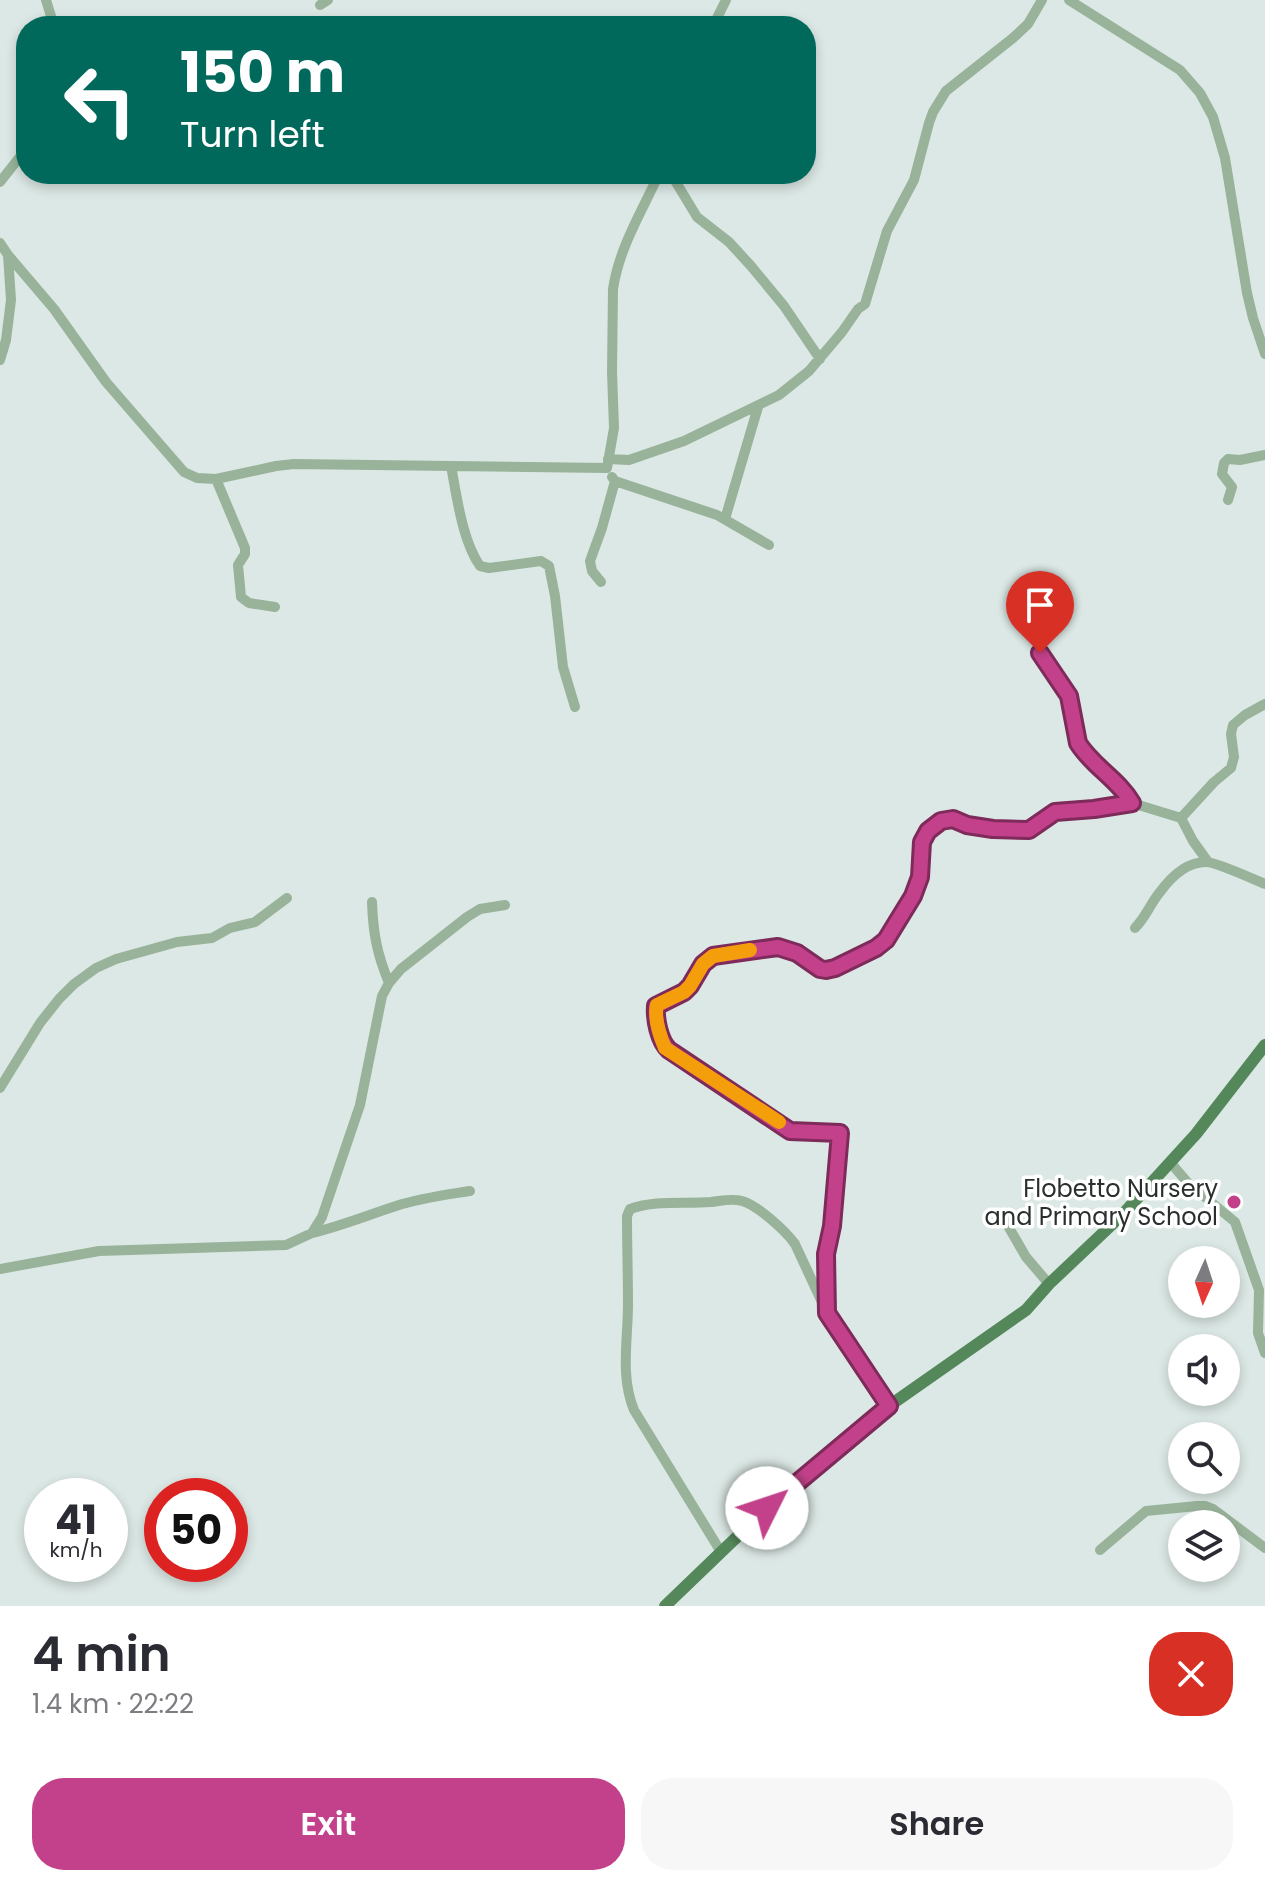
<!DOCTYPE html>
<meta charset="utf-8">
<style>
:root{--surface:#fff;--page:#f7f7f7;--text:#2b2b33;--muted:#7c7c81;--accent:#c2418a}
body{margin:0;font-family:Poppins,sans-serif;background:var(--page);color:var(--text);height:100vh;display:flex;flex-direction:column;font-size:30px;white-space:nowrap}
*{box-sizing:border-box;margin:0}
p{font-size:26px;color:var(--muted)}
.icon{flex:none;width:44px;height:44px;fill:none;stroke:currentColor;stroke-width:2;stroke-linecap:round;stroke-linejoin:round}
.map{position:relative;height:1606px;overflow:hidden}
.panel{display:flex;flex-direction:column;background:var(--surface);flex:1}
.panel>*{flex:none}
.hud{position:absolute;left:16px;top:16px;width:800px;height:168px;border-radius:32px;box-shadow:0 4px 12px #0003;background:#00695c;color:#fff;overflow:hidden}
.needle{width:52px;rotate:183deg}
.controls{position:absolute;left:1168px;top:1246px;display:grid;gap:16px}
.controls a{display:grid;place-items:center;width:72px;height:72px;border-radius:50%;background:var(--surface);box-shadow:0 4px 12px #0003;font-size:40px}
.speed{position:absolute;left:24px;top:1478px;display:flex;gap:16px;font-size:40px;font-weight:700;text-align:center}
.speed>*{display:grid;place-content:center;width:104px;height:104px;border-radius:50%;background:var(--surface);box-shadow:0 4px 12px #0003;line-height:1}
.speed small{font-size:20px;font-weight:400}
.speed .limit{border:12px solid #d22;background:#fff;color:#111}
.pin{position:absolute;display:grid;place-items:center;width:68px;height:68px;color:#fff;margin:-82px -34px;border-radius:50% 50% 50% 0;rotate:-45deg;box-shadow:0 0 8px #0007}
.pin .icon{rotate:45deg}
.me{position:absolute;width:88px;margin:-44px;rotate:49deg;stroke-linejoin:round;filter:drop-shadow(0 0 6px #0008)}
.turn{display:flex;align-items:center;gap:28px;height:168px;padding:0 32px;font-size:36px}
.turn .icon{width:104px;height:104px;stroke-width:2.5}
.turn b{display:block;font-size:56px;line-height:68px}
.round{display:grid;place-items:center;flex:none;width:84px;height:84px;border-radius:32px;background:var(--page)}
.overview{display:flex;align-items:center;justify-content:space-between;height:136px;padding:0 32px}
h1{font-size:48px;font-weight:600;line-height:60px}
.cta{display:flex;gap:16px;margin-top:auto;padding:16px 32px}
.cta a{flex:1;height:92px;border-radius:32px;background:var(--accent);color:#fff;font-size:32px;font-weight:600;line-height:92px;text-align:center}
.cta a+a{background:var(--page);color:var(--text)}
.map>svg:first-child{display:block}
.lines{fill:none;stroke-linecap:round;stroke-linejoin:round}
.minor{stroke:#98b39a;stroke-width:10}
.major{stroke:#54885a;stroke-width:12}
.route-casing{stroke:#7e2a5a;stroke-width:20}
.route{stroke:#c2418a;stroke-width:14}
.slow{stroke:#f59e0b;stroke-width:14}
.poi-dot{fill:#c2418a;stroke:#fff;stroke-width:3}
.labels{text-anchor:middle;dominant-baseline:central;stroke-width:7;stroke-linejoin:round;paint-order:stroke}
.poi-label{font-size:24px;fill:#2a2f2e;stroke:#fff;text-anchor:end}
</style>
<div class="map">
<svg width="1265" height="1606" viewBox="0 0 1265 1606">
<rect width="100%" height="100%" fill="#dce8e5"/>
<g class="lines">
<!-- minor -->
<path class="minor" d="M46,0L54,26
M1069,0L1180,70L1200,93L1213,117L1225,158L1247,293L1253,318L1265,354
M320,5L328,0
M713,26L726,0
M671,174L697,217L729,242L751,266L784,306L820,359
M0,182L19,158L26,152
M0,243L8,255L54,309L106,382L184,472L197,478L216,479L276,466L294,464L607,468L614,428L612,372L613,289C619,248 642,211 659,174
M0,360L6,340L11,300L8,255
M608,459L629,460L684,441L779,395L809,371L842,332L858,309L865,304L887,231L914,180L929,123L933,112L946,91L1013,38L1028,24L1042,0
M451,466C457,497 462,540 480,566L489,568L541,561L549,566L555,596L563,667L575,707
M216,479L245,548V554L238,565L241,597L249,603L275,607
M615,481L717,515L769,545
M1228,500L1232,487L1222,474L1224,463L1228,459L1240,460L1265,455
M725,519L758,407
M601,582L592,571L590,561L602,528L615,481L612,477
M1040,653L1069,696L1080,747L1094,764L1112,778L1132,803
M1181,818L1214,782L1231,768L1234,757L1231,734L1233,725L1245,715L1265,704
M372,902C373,933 377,954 389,983
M1135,928C1146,917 1150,904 1160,892C1171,877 1186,862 1206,862C1216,862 1253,879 1265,884
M0,1088L40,1023L59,999L74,984L96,968L116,959L177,942L212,938L230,928L255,922L287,898
M1170,1162L1188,1183L1235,1222L1259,1290L1258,1333L1265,1353
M1004,1219L1026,1257L1049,1284
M312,1233C341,1226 368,1215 396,1206C420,1198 445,1195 470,1191
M0,1269L99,1251L286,1245L312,1233L322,1217L360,1105L382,996L389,983L401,969L467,917L480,909L505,905
M827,1313L826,1254L832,1226L840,1133L790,1131L669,1050C659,1041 654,1017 657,1005C666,999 680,996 688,988C698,978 700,963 713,956C733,952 768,943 787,949C806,954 816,975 836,967C852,961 874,953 885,940C896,929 915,896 919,881C926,856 913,830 947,819L967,825L993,829L1029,830L1055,812L1094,809L1132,803L1181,818L1193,841L1208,862
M1100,1550L1146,1511L1197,1506H1205L1213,1509L1265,1548
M721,1552L634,1410C620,1376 628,1340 628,1304C628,1275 627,1245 627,1216L630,1209C655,1200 684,1204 711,1202C721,1201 731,1198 742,1201C757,1205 785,1230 795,1244L827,1313L889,1406"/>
<!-- major -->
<path class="major" d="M665,1606L767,1508L829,1454L889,1406L1026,1310L1049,1284L1123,1214L1196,1134L1265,1045"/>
</g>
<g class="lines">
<!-- route casing -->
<g class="route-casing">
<path id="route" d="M767,1508L889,1406L827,1313L826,1254L832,1226L840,1133L790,1131L669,1050C659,1041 655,1019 656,1006L684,992L690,986L703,964L713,956L778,947L797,953L820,969L826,970L835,968L876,948L886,940L913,896L920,877L922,842L928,831L941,821L953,819L967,825L993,829L1029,830L1055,812L1094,809L1132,803C1118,779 1093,767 1078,743L1069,696L1040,653"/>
</g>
<!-- route -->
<use href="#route" class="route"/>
<!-- slow -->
<path class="slow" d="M750,950L713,956L703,964L690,986L684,992L657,1005C654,1017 660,1036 665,1048L779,1122"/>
</g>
<!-- markers -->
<circle class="poi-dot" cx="1234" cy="1202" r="8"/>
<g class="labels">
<!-- poi labels -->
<g class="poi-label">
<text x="1218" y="1188">Flobetto Nursery<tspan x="1218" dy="28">and Primary School</tspan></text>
</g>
</g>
</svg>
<div class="controls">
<a><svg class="needle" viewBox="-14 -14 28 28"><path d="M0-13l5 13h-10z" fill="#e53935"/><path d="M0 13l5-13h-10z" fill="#7c7c81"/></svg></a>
<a><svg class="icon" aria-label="sound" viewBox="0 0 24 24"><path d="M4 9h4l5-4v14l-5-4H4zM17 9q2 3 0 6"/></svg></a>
<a><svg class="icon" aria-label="search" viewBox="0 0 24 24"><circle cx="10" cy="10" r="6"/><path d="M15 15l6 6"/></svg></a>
<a><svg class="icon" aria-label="layers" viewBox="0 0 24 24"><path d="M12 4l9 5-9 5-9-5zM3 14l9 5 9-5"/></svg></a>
</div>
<div class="speed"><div>41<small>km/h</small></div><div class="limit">50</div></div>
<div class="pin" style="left:1040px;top:653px;background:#d93025"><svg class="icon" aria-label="arrive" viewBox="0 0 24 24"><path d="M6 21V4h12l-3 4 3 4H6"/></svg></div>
<svg class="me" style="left:767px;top:1508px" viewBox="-20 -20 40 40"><circle r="19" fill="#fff"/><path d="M0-13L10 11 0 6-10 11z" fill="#c2418a"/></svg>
<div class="hud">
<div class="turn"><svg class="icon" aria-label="left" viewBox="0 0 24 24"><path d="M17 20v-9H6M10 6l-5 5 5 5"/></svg><div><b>150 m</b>Turn left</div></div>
</div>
</div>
<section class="panel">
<div class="overview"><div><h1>4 min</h1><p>1.4 km · 22:22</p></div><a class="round" style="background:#d93025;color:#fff"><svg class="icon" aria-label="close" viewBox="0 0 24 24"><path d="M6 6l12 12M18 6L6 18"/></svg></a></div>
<div class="cta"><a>Exit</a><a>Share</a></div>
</section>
